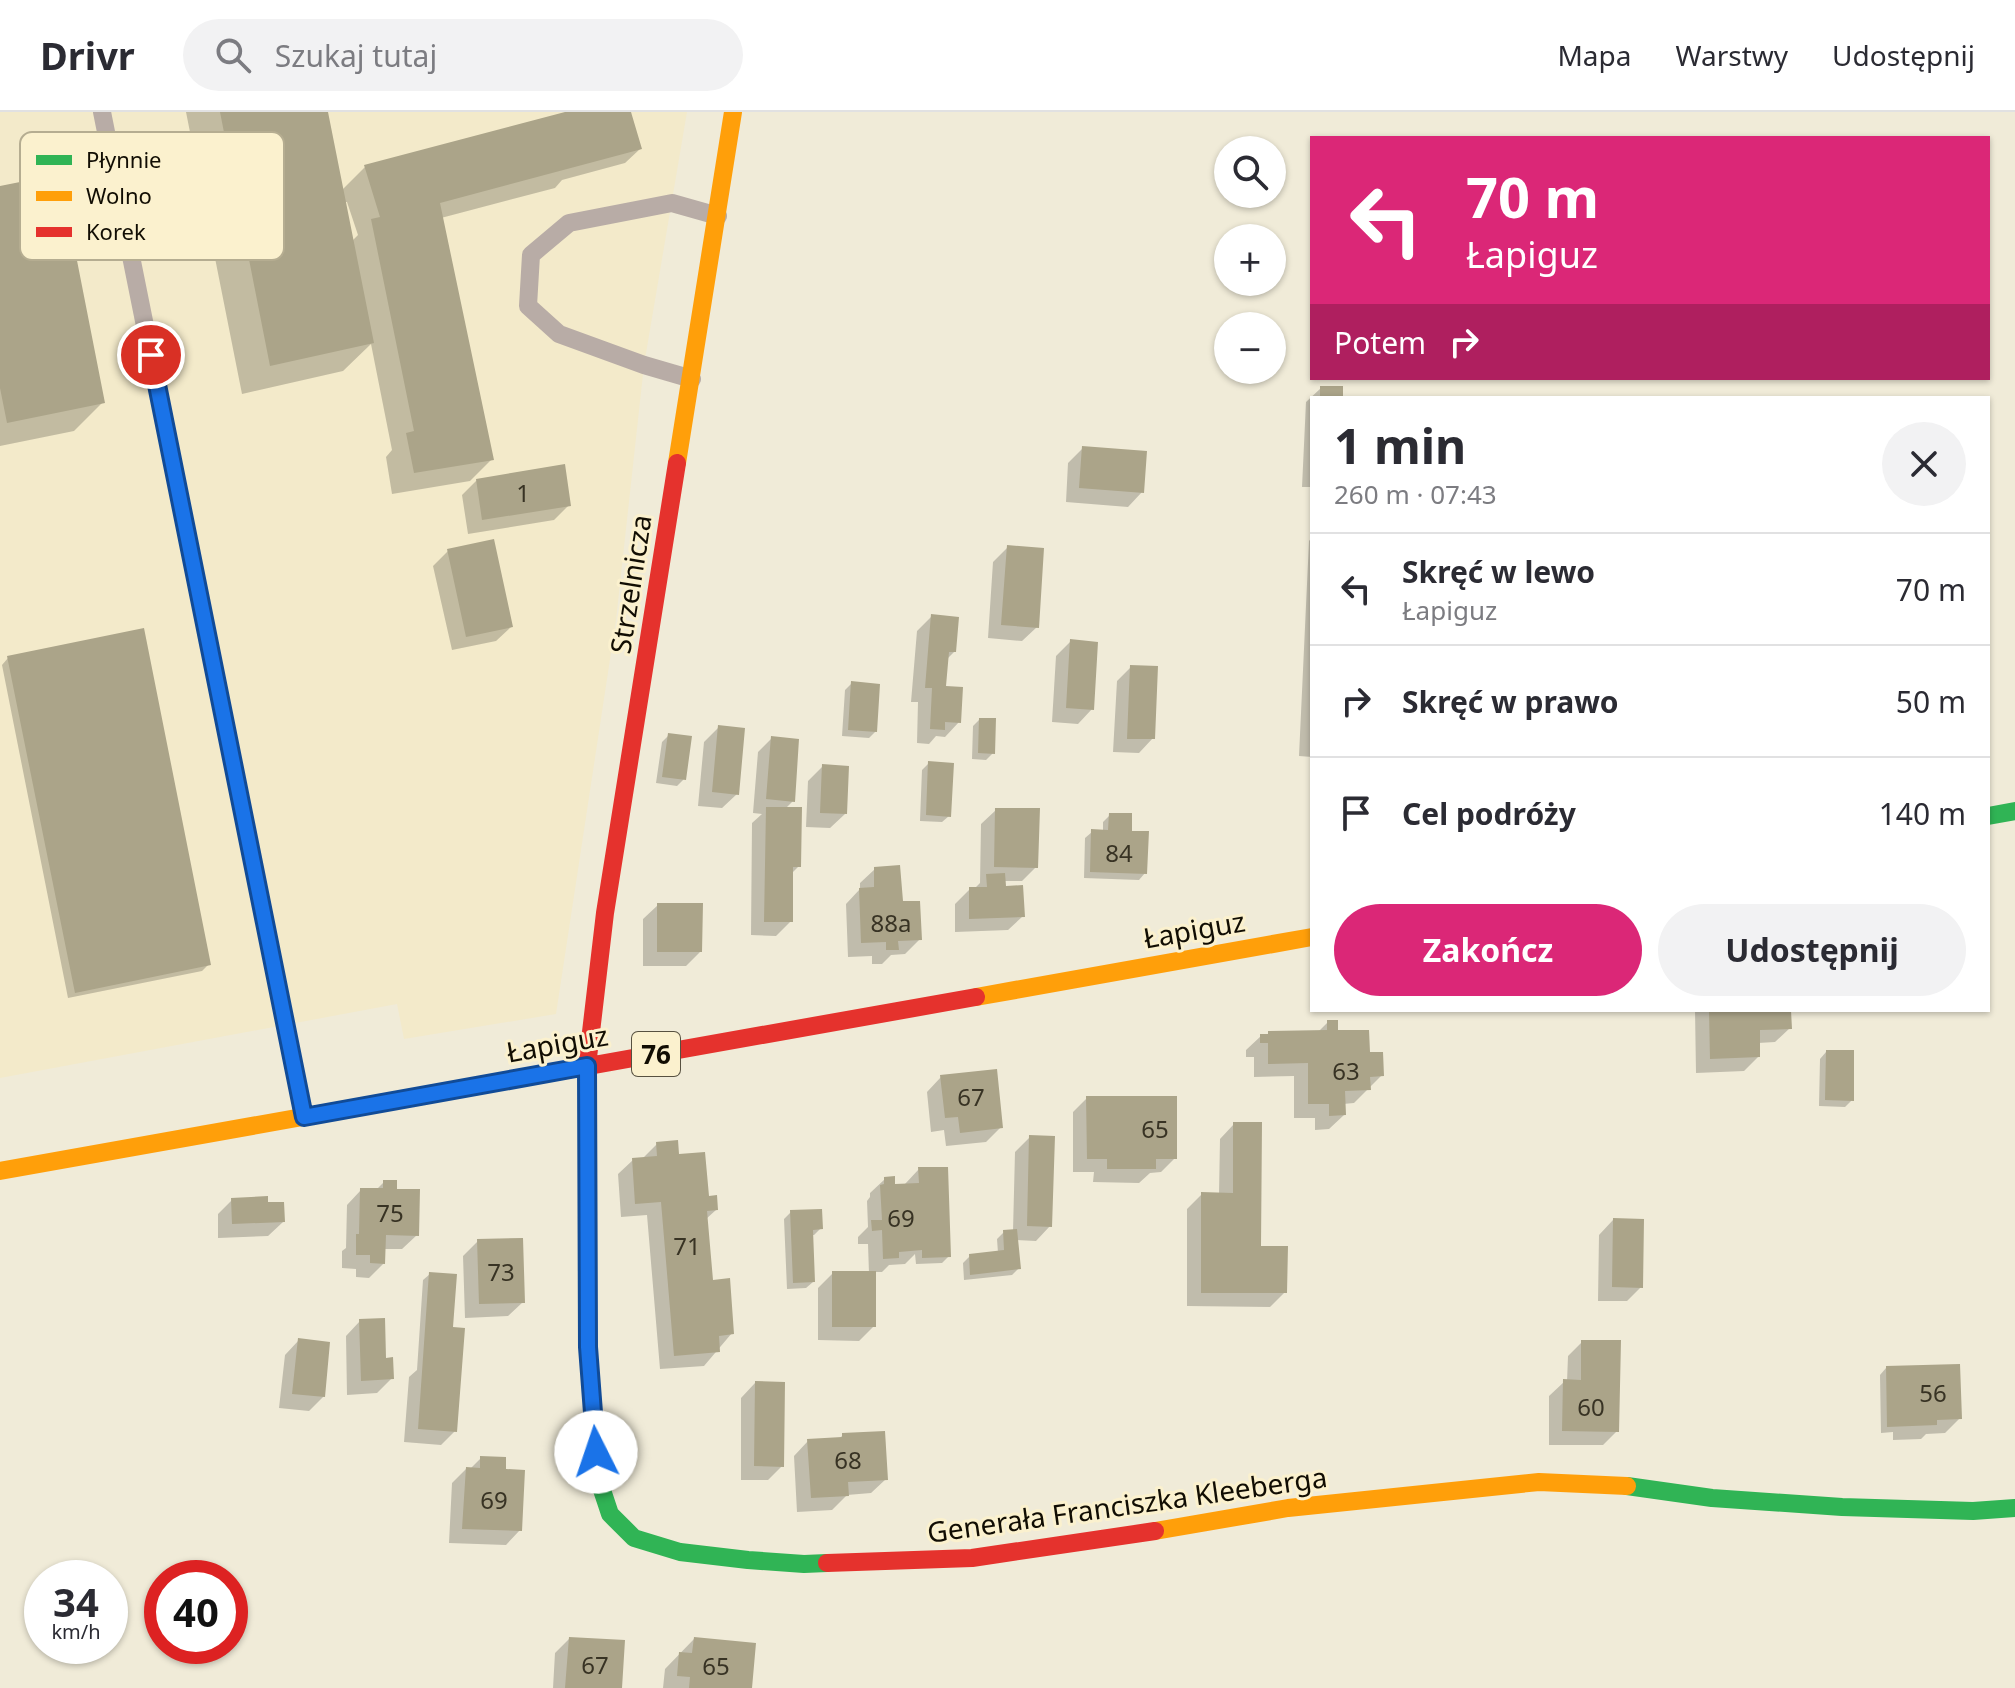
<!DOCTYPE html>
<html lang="pl">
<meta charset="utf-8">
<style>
:root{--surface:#fff;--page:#f2f2f3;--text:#2b2b33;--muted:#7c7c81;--line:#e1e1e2;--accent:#db2777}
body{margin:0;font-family:"Noto Sans",sans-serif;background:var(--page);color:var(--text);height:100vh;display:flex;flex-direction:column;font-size:30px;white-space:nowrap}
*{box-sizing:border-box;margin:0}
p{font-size:26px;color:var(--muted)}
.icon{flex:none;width:44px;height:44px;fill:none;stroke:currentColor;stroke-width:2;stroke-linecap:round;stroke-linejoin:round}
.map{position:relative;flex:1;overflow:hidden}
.side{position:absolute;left:1310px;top:284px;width:680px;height:616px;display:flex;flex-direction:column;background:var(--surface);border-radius:0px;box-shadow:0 2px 6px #0004}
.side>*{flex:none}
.banner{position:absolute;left:1310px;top:24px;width:680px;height:244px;border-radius:0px;box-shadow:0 2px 6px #0004;background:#db2777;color:#fff;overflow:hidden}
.buttons{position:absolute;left:1214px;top:24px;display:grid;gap:16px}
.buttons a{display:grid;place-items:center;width:72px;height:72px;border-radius:50%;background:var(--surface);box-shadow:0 2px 6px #0004;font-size:40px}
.speed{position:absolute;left:24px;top:1448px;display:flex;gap:16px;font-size:40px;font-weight:700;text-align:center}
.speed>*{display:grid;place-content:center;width:104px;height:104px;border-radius:50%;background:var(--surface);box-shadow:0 2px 6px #0004;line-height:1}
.speed small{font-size:20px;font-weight:400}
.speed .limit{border:12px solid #d22;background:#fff;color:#111}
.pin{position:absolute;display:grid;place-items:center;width:68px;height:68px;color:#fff;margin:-34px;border:4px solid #fff;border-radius:50%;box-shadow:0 2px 8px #0007}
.me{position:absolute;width:88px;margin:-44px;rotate:356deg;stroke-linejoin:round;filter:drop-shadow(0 0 6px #0008)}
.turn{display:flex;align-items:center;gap:28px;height:168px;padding:0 24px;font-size:36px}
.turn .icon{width:104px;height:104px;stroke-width:2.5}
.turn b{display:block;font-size:56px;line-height:68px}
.then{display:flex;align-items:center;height:76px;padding:0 24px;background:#0003;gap:16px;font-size:30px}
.round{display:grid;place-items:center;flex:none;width:84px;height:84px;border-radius:42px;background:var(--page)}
.head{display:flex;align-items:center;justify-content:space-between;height:136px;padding:0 24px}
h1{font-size:48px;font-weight:700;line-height:60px}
.primary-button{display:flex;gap:16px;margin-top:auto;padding:16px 24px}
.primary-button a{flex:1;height:92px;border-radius:48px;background:var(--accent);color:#fff;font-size:32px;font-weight:700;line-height:92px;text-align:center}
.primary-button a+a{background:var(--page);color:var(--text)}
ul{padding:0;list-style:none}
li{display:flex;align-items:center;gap:24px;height:112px;padding:0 24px;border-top:2px solid var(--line)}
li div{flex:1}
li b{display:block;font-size:30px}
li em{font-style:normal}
header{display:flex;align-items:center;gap:48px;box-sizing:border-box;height:112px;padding:0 40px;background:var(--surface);border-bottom:2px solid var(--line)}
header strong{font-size:38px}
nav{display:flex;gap:44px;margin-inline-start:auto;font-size:28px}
.search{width:560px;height:72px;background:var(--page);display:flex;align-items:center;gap:20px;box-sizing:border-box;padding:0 28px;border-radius:44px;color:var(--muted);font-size:30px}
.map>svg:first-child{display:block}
.built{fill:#f3eaca}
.shadow{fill:#0003;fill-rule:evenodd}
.building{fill:#aba489}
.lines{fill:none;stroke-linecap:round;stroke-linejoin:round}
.lane{stroke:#b8aca6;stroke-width:18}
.fast{stroke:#30b455;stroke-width:18}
.slow{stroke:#ff9f0a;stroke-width:18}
.jam{stroke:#e5322d;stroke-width:18}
.route-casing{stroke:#114b97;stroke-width:20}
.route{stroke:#1a73e8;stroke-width:14}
.labels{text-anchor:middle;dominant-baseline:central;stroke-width:6;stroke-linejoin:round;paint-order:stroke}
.number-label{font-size:24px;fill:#383324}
.shield{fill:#fbf1ce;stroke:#575140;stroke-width:2}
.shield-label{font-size:26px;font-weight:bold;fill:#110d03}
.street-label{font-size:28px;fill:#110d03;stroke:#fbf1ce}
.key{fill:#fbf1ce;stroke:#b5ad91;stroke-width:2}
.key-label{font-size:22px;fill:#110d03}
</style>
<header>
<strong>Drivr</strong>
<div class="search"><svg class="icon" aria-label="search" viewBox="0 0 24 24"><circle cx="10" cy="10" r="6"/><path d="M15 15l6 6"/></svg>Szukaj tutaj</div>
<nav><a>Mapa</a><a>Warstwy</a><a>Udostępnij</a></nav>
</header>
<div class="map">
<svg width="2015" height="1576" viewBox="0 0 2015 1576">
<rect width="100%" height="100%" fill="#f0ebd8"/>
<!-- built -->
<path class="built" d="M0,0H687L644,253L616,508L556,902L404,927L397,892L0,966Z"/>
<!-- shadow -->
<path class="shadow" d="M186,0H326L342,78L365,55L573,0H629L640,37L625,51L562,68L555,76L441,106L492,347L470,369L392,382L386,345L392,338L371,232L343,259L242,282ZM344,90H347L358,123L352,129Z
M0,76L103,290L74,319L0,334Z
M1321,276L1341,286H1312V375H1302L1306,290Z
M1083,336L1142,380L1128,395L1066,390L1068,351Z
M477,368L569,393L554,408L468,422L462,383Z
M1312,425V645L1299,644L1309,429Z
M1008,435L1037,515L1022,529L988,526L993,450Z
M448,439L511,515L496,529L452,538L433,454Z
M932,504L955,539L946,548L944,576L959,610L945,625L936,624L929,632L917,631L918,590H911L917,519Z
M1071,529L1092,597L1078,612L1052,610L1056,544Z
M8,546L209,852L202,859L68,886L2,553Z
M1131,555L1153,626L1139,641L1113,640L1117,569Z
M852,571L876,619L869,626L842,624L845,578Z
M979,608L993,641L986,648L972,647L973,614Z
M719,615L737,682L722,696L698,694L704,630Z
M669,623L684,667L677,674L656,671L662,630Z
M772,626L793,689L785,697L799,754L791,762V809L776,824L751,823L752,711L762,702L753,701L758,640Z
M929,651L949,704L942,710L920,709L922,658Z
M823,654L845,702L830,716L806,715L808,669Z
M996,698L1036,755L1022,769H1004V776L1023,804L1008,818L955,820V792L970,777H974L980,771L981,712Z
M1110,703L1130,721L1145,761L1139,768L1084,766L1085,726L1092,720H1103V710Z
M875,757L901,791L920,827L905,842L891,843L882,852H872V844L848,845L846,792L860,777V771Z
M658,793L700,840L686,854H643V807Z
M1695,898H1789L1790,916L1775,930L1758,931V945L1744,959L1696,961Z
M1328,910L1336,920L1368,942L1382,963L1354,991L1343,992L1344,1003L1329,1017L1315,1018V1006H1294V964L1254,965V945H1246V938L1261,924H1265L1269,921L1318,920Z
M1826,940L1852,988L1845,995L1819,994L1820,947Z
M941,965L1001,1015L986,1030L946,1034L944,1018L931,1020L927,980Z
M1087,986L1175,1046L1161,1060L1150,1061L1139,1071L1093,1070L1094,1060H1073V1000Z
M1234,1012L1259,1136L1285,1180L1270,1195L1187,1194V1097L1202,1082L1219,1083L1220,1027Z
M1030,1025L1050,1114L1036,1129L1016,1128L1019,1156L1012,1163L964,1168L963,1151L970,1144L998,1141L997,1127L1004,1120L1013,1119L1015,1040Z
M657,1032L716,1098L706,1107L711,1170L732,1221L704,1254L660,1257L647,1103L621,1105L618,1062L633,1048L642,1047Z
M919,1057L949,1144L942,1151L916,1152L915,1142L905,1152L889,1153L882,1160H874V1214L859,1229L818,1228V1176L833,1161H869L868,1132H858V1125L868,1115L867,1089L870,1085V1081L885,1067L894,1074L905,1072Z
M384,1070L417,1123L402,1137H384V1151L369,1166L356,1165V1157L342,1156V1139L346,1136L347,1093L361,1078H376Z
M232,1088L266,1092L283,1110L268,1124L218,1126V1102Z
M791,1100L821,1116L814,1123H811L813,1170L806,1176L787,1177L784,1107Z
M1613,1108L1641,1175L1627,1189H1598L1599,1123Z
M478,1129L523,1190L508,1204L465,1206L463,1144Z
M430,1162L455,1319L441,1333L404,1330L409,1265L417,1258L423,1168Z
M360,1209L384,1248L392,1266L377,1281L347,1283L346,1224Z
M299,1228L324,1284L309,1299L279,1296L285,1243Z
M1582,1230L1617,1319L1603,1333H1549V1284L1564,1270H1567L1568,1244Z
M1886,1256L1960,1306L1945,1321L1926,1322L1921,1327L1893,1328V1320L1881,1321L1880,1263Z
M755,1271L782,1354L768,1368H741V1286Z
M843,1323L886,1367L871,1381L847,1383L832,1398L797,1400L794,1344L808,1329L839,1327Z
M481,1346L520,1418L506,1433L449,1431L452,1371L466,1357H470Z
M569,1527L620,1576H553L555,1541Z
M694,1527L750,1576H663L665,1557Z"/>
<!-- building -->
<path class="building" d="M220,0H328L374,231L270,254Z
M565,0H631L642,37L440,91L494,348L414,361L406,321L414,319L371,107L380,105L364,53Z
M60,62L105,291L7,311L0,276V74Z
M1320,274H1343V286H1320Z
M1082,334L1147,339L1144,381L1079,376Z
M565,352L571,394L482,408L476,367Z
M494,427L513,515L466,525L447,437Z
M1007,433L1044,436L1039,516L1001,513Z
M931,502L959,505L956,540H949L946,574L963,575L961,611L945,610V618L930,617L932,576H925Z
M144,516L211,853L75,881L7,544Z
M1070,527L1098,530L1094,598L1066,596Z
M1130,553L1158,554L1155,627H1127Z
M851,569L880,572L877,620L848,618Z
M979,606H996L995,642L978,641Z
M718,613L745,616L739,683L712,680Z
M668,621L692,624L686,668L662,665Z
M771,624L799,627L795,690L766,687Z
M928,649L954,651L951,705L926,703Z
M822,652L849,654L847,702L820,701Z
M766,695H802L801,755H793V810H764Z
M995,696H1040L1038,756L994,755Z
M1109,701H1132V719H1149L1147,762L1090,760L1091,717L1108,718Z
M900,753L903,789H920L922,828L898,829L899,838H886V830L861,831L859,776L874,775V755Z
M1005,761L1006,774L1023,773L1025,805L969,807V775H987L986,762Z
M657,791H703L702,840H657Z
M1709,898H1791L1792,917L1760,918V945L1710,947Z
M1327,908H1338V918H1369L1370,940H1383L1384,964L1370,965L1371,978L1345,979L1346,1003L1329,1004V992H1308V951L1268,952V931H1260V922H1268V919L1327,918Z
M1826,938H1854V989L1825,988Z
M997,957L1003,1016L960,1021L958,1005L945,1006L940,963Z
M1086,984H1177V1047H1156V1057H1107V1047H1087Z
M1233,1010H1262L1261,1134H1288L1287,1181H1201V1080L1233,1081Z
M1029,1023L1055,1024L1052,1115L1027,1114Z
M678,1028L679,1042L705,1040L709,1084L717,1083L718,1098L707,1099L713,1168L730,1166L734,1222L719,1224L720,1240L674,1244L661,1090L635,1092L632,1046L657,1044L656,1030Z
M918,1055H948L951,1145L922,1146V1138L899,1140V1146L883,1147L882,1118L872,1119L871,1108H882L880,1073L884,1072V1065L895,1064V1072L919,1071Z
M383,1068H397V1077H420L419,1124L386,1123L385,1152L370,1151V1143H356V1122H359L360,1076H383Z
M268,1084V1090H284L285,1110L232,1112L231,1086Z
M822,1097L823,1117L813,1118L815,1170L793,1171L790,1098Z
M1613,1106L1644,1107L1643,1176L1612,1175Z
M1017,1117L1021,1157L970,1163L969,1142L1004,1138L1003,1118Z
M523,1126L525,1191L479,1192L477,1127Z
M832,1159H876V1215H832Z
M429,1160L457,1162L453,1215L465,1216L457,1320L418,1317Z
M385,1206L386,1246L393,1245L394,1267L361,1269L359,1207Z
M298,1226L330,1230L325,1285L292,1282Z
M1581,1228H1621L1619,1320L1562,1319L1563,1267L1581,1268Z
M1960,1252L1962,1307L1937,1308V1313L1887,1315L1886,1254Z
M755,1269L785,1270L784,1355L754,1354Z
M885,1319L888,1368L848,1370L849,1384L811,1386L807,1327L842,1325V1321Z
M480,1344L506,1345V1357L525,1358L522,1419L462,1417L466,1355L480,1356Z
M569,1525L625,1528L622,1576H565Z
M694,1525L756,1531L752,1576H689L690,1565L677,1564L679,1540L692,1541Z"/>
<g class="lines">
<!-- lane -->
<path class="lane" d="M102,0L304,1005
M692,267L644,253L559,222L528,194L531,143L569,111L672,91L718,104"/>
<!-- fast -->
<path class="fast" d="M1988,704L2015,699
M587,1035L588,1235L598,1366L610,1402L634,1426L680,1440L748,1448L804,1452L827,1451
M1627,1374L1712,1386L1842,1395L1973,1399L2015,1396"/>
<!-- slow -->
<path class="slow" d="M677,351L733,0
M976,885L1312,825
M0,1059L459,977
M1155,1419L1288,1396L1539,1370L1627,1374"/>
<!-- jam -->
<path class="jam" d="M459,977L976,885
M587,1035V954L605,801L677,351
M827,1451L972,1446L1155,1419"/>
</g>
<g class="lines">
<!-- route casing -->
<g class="route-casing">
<path id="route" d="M151,243L304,1005L587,954L588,1235L596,1340"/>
</g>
<!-- route -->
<use href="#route" class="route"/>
</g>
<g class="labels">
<!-- number labels -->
<g class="number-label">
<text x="523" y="380">1</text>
<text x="1119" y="740">84</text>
<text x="891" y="810">88a</text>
<text x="1346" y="958">63</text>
<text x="971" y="984">67</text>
<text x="1155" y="1016">65</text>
<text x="390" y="1100">75</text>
<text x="901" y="1105">69</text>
<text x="687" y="1133">71</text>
<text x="501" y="1159">73</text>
<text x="1933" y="1280">56</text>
<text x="1591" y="1294">60</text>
<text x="848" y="1347">68</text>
<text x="494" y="1387">69</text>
<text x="595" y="1552">67</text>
<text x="716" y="1553">65</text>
</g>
<!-- shield labels -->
<rect class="shield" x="632" y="920" width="48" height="44" rx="6"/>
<g class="shield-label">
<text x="656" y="942">76</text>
</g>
<!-- street labels -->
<g class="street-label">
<text transform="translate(630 472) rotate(-81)">Strzelnicza</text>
<text transform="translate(1194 817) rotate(-10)">Łapiguz</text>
<text transform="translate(557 931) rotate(-10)">Łapiguz</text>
<text transform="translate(1127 1392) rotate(-8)">Generała Franciszka Kleeberga</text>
</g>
</g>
<!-- legend -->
<rect x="20" y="20" width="264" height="128" rx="12" class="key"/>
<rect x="36" y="43" width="36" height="10" fill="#30b455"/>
<rect x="36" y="79" width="36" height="10" fill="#ff9f0a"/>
<rect x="36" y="115" width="36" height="10" fill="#e5322d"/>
<g class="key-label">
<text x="86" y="56">Płynnie</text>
<text x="86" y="92">Wolno</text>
<text x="86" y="128">Korek</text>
</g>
</svg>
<div class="buttons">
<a><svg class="icon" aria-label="search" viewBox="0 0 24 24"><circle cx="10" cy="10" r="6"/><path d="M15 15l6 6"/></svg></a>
<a>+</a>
<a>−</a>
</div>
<div class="speed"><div>34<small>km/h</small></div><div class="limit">40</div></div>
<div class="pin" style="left:151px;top:243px;background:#d93025"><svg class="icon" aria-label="arrive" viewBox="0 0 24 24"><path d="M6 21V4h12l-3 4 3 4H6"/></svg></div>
<svg class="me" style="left:596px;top:1340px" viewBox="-20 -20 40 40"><circle r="19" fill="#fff"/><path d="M0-13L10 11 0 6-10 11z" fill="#1a73e8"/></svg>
<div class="banner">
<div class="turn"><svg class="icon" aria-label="left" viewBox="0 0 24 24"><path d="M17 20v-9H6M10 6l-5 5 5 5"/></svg><div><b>70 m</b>Łapiguz</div></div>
<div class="then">Potem<svg class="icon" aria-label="right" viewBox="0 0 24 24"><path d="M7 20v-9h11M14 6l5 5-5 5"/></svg></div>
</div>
<section class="side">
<div class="head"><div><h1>1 min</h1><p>260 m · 07:43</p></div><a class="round"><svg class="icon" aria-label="close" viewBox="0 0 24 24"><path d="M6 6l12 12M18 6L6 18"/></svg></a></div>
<ul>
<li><svg class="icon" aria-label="left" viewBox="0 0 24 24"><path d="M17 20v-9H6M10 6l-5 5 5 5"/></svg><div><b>Skręć w lewo</b><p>Łapiguz</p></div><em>70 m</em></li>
<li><svg class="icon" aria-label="right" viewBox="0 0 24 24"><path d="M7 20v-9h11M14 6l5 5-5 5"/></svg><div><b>Skręć w prawo</b></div><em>50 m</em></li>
<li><svg class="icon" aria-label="arrive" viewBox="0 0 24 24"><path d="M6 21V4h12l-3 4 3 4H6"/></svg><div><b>Cel podróży</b></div><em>140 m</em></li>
</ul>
<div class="primary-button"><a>Zakończ</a><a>Udostępnij</a></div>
</section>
</div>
